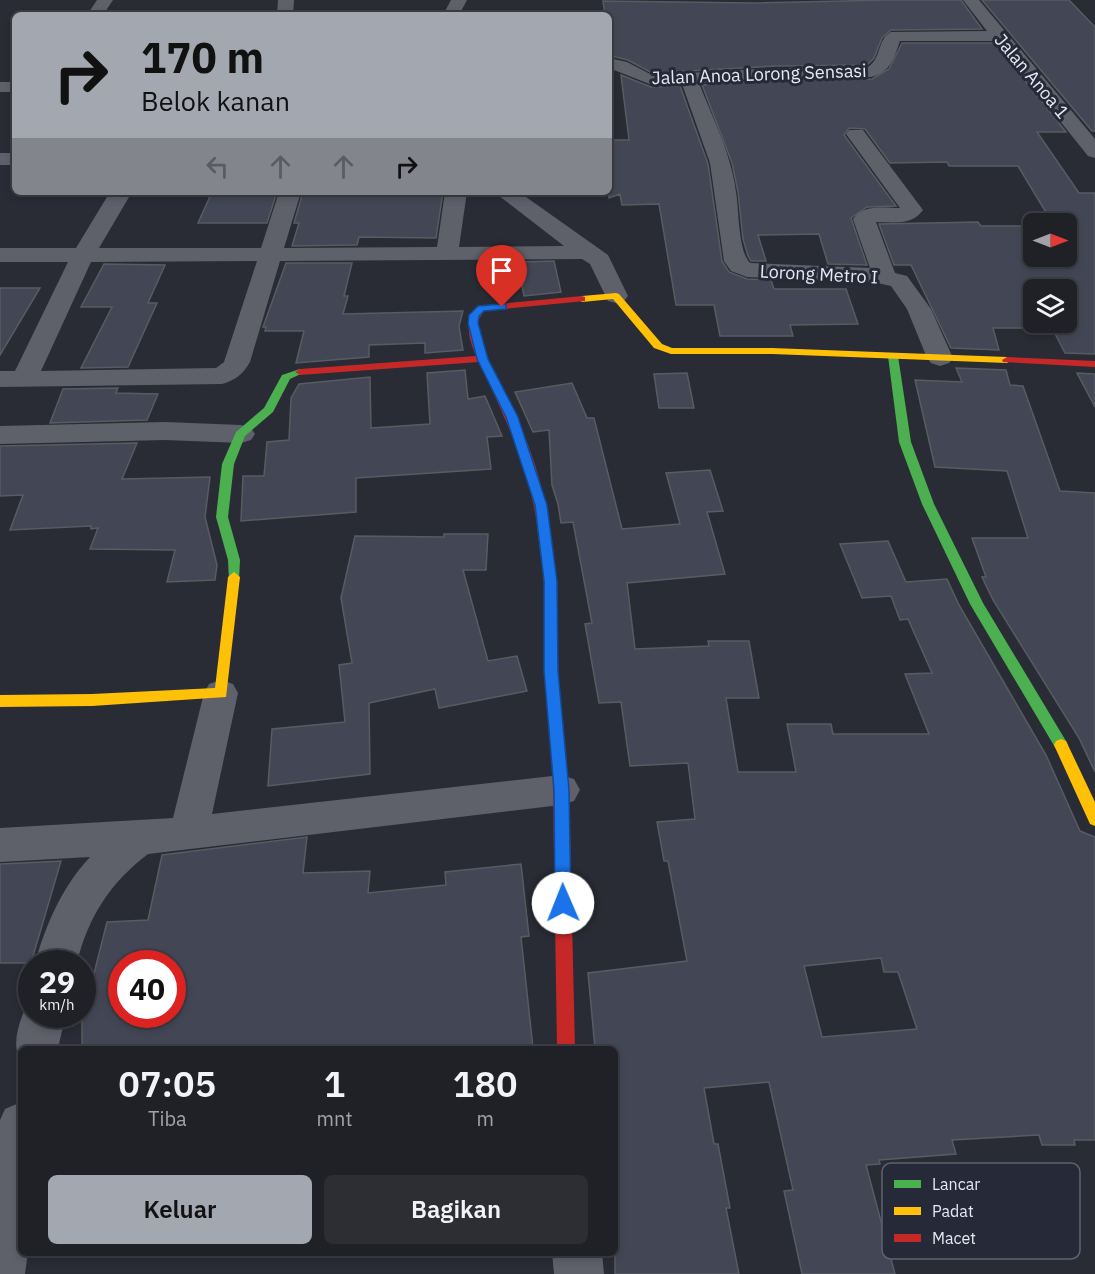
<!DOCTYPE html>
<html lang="id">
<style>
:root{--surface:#1f2127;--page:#2c2e33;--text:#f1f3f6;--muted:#a1a3a7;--line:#3c3e44;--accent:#a3a7b0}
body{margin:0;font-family:"IBM Plex Sans",sans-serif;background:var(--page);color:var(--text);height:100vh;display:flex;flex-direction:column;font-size:22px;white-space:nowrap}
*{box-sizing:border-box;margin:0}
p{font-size:20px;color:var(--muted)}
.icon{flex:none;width:33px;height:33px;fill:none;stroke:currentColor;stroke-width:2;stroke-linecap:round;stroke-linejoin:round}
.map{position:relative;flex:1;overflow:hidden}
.details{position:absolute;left:18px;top:1046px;width:600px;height:210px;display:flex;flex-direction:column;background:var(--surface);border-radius:9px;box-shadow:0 3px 9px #0003,0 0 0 2px var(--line)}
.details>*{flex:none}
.hud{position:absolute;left:12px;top:12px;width:600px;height:183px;border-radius:9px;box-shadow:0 3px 9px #0003,0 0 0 2px var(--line);background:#a3a7b0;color:#111;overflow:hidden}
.needle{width:39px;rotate:90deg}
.controls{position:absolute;left:1023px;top:213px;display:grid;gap:12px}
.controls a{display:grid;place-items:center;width:54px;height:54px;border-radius:9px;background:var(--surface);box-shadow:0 3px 9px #0003,0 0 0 2px var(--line);font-size:30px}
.speed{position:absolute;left:18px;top:950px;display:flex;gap:12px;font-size:30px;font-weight:700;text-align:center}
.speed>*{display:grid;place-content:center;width:78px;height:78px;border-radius:50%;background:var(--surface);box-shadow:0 3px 9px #0003,0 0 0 2px var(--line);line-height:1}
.speed small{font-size:15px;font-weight:400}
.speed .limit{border:9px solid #d22;background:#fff;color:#111}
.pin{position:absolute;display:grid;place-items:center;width:51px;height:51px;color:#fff;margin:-62px -26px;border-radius:50% 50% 50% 0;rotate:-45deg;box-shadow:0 0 6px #0007}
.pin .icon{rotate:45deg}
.me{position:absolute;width:66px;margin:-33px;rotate:359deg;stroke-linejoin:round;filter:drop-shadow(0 0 4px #0008)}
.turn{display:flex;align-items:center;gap:21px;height:126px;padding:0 30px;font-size:27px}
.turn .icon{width:78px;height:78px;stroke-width:2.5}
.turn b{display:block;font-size:42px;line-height:51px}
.lanes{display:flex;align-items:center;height:57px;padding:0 30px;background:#0003;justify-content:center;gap:30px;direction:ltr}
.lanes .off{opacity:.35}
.eta{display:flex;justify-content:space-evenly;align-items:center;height:102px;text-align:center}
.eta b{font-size:36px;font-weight:600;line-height:42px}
.action{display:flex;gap:12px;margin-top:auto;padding:12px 30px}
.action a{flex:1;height:69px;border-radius:9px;background:var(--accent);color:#111;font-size:24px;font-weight:600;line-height:69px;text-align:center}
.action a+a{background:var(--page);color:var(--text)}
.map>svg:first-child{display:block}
.building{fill:#434755;stroke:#595b62;stroke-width:1.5;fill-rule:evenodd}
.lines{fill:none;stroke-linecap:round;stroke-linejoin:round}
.street{fill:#5e616a;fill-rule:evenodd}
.fast{fill:#4caf50;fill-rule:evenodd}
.slow{fill:#ffc107;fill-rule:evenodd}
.jam{fill:#c62828;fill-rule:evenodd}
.route{fill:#1a73e8;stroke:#114b97;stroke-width:1.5}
.labels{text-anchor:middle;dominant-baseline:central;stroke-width:6;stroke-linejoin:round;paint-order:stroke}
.far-street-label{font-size:18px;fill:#e5e9f2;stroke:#252938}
.key{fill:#252938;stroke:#5f6370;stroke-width:1.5}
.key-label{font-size:16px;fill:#e5e9f2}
</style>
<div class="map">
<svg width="1095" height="1274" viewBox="0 0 1095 1274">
<rect width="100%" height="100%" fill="#292c34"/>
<!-- building -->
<path class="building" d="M888,0H961L982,29L891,30L882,38L874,58L867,65L776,66L652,73L628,60L611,56L609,15H605L603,1L753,3Z
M982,0H1069L1095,27V131H1092Z
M902,43H995L1066,132H1037L1079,193H1095V354L1065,353L1052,328H993L999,350L951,348L911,265H894L879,224L978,222L981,226H1034V256H1066V224H1053L1018,166H949L947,162L890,163L865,129L849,128L844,135L896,206L867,207L851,218L867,265L828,264L819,234L758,235L766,261H751L748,256L743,239L738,192L732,163L702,85L776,80L872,79L889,69ZM1034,290H1066V322H1034Z
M621,75L651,87L680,86L708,164L722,261L729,272L747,279L771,280L774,289H846L858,324L790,325L793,336H720L714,305H676L659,204L622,205L620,194L609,198V140H629Z
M212,192H277L267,223H198Z
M303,192H443L436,238L359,237L357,245L292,246L299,223H294Z
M554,261L561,292L524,296L517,262Z
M286,263H352L344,296H348L343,314L463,311L459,326L463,350L425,353V343L369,345V357L296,363L304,331H265L266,327H263Z
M104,264L165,265L148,303H157L128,367L81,368L112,307H81Z
M0,288H40L0,355Z
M956,368L1006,370L1010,385L1023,386L1060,491L1095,493V772L1079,738L993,600L982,577H986L972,538H1028L1007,471L935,467L915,380L962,382Z
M465,370L468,399L485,396L502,436L487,437L491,469L356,478V512L241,521L243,476H264L267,442L289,440L291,398L299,384L370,377L371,428L430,424L427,373Z
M687,373L694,408H659L654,374Z
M1077,373L1095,374V407Z
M572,383L587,418H594L622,529L680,524L666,473L710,470L723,511L707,512L725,574L627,583L635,649L709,646L708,641H749L759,698H726L738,772H796L787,724H831L833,734H929L905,674L932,673L908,619L900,620L891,596L862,598L840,544L888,541L906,582L947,579L959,605L1046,755L1080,831L1095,837V1140H1074L1075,1145H1042L1039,1135L952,1140L956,1154L879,1160L880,1164L866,1165L895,1274H802L784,1191L793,1190L769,1082L704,1088L714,1144H718L730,1208H726L739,1274H615V1048H595L588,973L687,961L668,861H664L657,822L695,819L688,763L630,766L621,702L599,703L585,624L592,623L573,522L561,523L558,504L552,485L549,430L533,432L515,392ZM881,958L884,972H898L917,1029L822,1037L804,966Z
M118,388L116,393L158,394L147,420L50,423L63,389Z
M137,443L122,479L210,477L205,517L217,565L215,580L167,582L175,550L90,549L98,528L91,529V526L10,530L23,495L0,496V446Z
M444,534H488L486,570H463L488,661L517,656L527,691L439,708L435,689L369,703L370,774L268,786L272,729L345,722L339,665L352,663L341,598L355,536L444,537Z
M307,837L303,873L370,871L368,893L446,885L445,872L521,864L529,936L521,937L533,1048H82V1021L107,922L148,920L162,855ZM122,963H172V1014H122Z
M61,861L31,963H0V864Z"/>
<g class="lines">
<!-- street -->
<path class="street" d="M97,0H113L103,15H87Z
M278,0H294L293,15H277Z
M451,0H467L459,15H443Z
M963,0H979L1095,139V158L1088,156L996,41H900C894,58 891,72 871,77L776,78L699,83C713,119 731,153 736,192C739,209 738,251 750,263L870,268L853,219C863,204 884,208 900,208L846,134L849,130H863L923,210C912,226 893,222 876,222L895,273L907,276L931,309L953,358L949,363L940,366L931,363L927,358L907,309L891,286L873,282L747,277L731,271L724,261L710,163L682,84L652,85L609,68V58L627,62L652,75L776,68L868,67C882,58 877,39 891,32L987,31Z
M0,82H15V92H0Z
M0,153H15V165H0Z
M110,192H132L99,248H261L279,192H301L284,248L437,247L445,192H467L459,247L564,246L494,192H519L608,255L628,296L624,301L616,303L608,301L590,264L582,259L280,261L250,362C243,374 236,380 222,384L0,387V371H15L68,262H0V248H76ZM257,261L224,362L216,368L41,371L91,262Z
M165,422L241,425L251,428L255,434L251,440L241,443L165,440L0,444V426Z
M221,680L233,684L238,693L212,814L561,775L574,779L580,790L574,801L561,805L148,854C110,883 88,917 77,963H35C46,924 62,887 90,857L0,862V828L173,818L204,693L209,684Z
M32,998V1014H66L58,1048H21V1064C10,1043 20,1020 29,999Z
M21,1102V1252H28L25,1274H0V1120L5,1109Z
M552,1252H602L604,1274H554Z"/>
<!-- fast -->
<path class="fast" d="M893,353L898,356L911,442L934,504L983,603L1066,741L1068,745L1066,749L1061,751L1056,749L970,604L922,504L899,442L888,356Z
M300,369L305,372L290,379L273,412L245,436L234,464L228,517L240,560L239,580H229L228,560L216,517L222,464L236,432L264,408L282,375Z"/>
<!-- slow -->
<path class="slow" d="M616,293L619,294L662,344L672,348H772L1007,357L1012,360L1007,363L772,354H671L654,348L613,299L582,302L577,299L582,296Z
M543,521L549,525L556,581L558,671L565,752L563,756L558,758L553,756L551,752L544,671V581L537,525Z
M234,572L240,577L226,697L92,706L0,707V695L92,694L215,688L228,577Z
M1061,739L1066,741L1095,802V826L1090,824L1054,745L1056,741Z"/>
<!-- jam -->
<path class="jam" d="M582,296L585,297V301L484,311L479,319C475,353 504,388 517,418C532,452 544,488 549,525L543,529L537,525C529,466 504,416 479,362L300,375L295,372L300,369L476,356C469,339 463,321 478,306Z
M1007,357L1095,361V367L1003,362L1002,360Z
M558,746L563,748L565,752L569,790L575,1048H557L553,790L551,752L553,748Z"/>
</g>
<!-- route -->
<path class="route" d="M502,304H506V309L484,311L479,316L478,323L488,359L518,417L547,505L557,581L558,671L569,790L571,903L569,908L563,910L557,908L555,903L554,790L544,671V581L535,505L506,417L477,359L468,323L469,315L478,306Z"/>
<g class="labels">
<!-- far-street labels -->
<g class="far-street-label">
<text transform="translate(759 74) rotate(-2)">Jalan Anoa Lorong Sensasi</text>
<text transform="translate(1032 76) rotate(50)">Jalan Anoa 1</text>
<text transform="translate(819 274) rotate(3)">Lorong Metro I</text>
</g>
</g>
<!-- legend -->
<rect x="882" y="1163" width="198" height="96" rx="9" class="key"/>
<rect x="894" y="1180" width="27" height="8" fill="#4caf50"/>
<rect x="894" y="1207" width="27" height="8" fill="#ffc107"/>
<rect x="894" y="1234" width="27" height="8" fill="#c62828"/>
<g class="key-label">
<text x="932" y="1190">Lancar</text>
<text x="932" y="1217">Padat</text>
<text x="932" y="1244">Macet</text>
</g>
</svg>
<div class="controls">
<a><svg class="needle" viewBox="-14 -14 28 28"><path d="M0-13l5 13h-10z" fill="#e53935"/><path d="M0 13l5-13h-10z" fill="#a1a3a7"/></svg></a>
<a><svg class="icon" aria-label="layers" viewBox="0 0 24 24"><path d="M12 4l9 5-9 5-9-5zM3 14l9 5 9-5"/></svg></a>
</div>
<div class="speed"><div>29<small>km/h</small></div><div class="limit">40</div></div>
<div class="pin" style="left:502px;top:307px;background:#d93025"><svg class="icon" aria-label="arrive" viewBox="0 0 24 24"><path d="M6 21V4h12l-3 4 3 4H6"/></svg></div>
<svg class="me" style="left:563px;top:903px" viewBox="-20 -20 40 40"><circle r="19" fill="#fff"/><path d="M0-13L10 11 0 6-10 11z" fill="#1a73e8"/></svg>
<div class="hud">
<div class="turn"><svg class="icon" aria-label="right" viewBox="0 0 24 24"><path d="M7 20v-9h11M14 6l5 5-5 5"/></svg><div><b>170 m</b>Belok kanan</div></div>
<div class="lanes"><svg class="icon off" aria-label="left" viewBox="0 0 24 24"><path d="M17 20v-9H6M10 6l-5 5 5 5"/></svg><svg class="icon off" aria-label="ahead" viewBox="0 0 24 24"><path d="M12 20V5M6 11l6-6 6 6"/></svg><svg class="icon off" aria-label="ahead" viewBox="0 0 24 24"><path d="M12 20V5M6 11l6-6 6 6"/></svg><svg class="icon" aria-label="right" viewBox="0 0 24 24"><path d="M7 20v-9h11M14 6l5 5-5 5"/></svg></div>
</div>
<section class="details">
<div class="eta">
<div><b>07:05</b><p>Tiba</p></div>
<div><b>1</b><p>mnt</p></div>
<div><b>180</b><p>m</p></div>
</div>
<div class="action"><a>Keluar</a><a>Bagikan</a></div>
</section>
</div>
